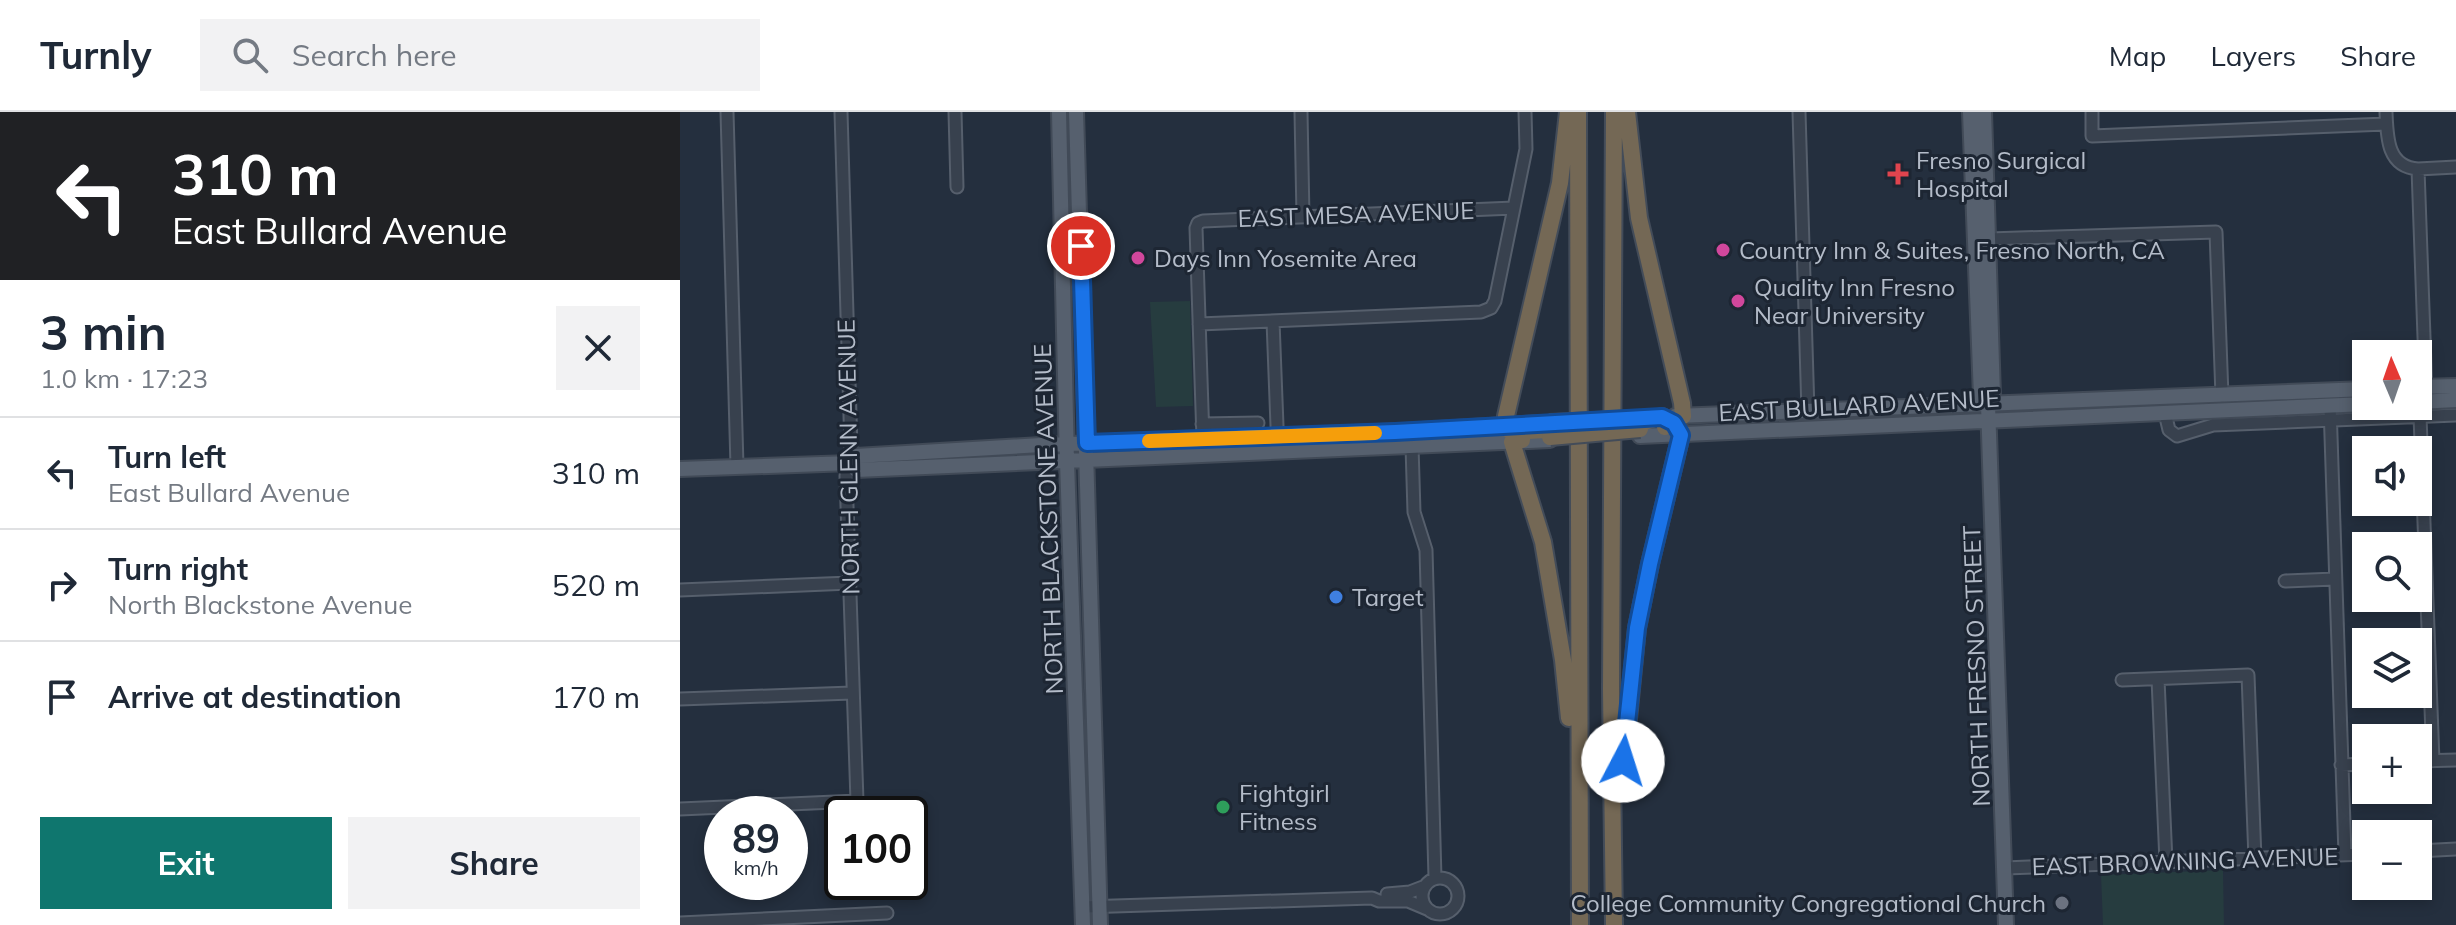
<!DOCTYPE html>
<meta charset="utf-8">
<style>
:root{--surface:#fff;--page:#f2f2f3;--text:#1f2937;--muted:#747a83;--line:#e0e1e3;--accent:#0f766e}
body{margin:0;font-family:Mulish,sans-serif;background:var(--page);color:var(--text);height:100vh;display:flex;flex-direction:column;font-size:30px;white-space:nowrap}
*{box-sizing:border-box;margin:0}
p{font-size:26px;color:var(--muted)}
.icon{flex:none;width:44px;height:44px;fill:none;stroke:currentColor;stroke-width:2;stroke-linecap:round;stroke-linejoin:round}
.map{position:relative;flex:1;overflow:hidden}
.sheet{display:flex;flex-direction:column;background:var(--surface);width:680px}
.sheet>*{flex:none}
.guide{background:#202124;color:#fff;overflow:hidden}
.needle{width:52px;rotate:358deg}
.buttons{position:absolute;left:1672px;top:228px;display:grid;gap:16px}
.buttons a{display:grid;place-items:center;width:80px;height:80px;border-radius:0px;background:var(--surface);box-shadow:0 4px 12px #0003;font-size:40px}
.speed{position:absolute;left:24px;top:684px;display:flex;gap:16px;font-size:40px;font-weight:700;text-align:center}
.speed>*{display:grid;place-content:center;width:104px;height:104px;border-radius:50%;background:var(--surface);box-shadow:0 4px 12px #0003;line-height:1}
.speed small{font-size:20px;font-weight:400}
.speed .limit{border:4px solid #111;border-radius:12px;background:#fff;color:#111}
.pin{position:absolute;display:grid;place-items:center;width:68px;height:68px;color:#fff;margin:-34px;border:4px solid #fff;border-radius:50%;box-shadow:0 2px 8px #0007}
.me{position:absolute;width:88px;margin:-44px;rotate:5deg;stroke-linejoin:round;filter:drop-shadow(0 0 6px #0008)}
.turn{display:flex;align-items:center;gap:28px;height:168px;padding:0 40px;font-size:36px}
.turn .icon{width:104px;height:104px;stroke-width:2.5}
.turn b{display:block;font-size:56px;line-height:68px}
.round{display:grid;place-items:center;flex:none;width:84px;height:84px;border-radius:0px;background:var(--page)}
.summary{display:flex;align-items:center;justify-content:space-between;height:136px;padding:0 40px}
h1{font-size:48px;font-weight:700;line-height:60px}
.cta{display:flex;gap:16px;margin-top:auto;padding:16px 40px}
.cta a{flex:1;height:92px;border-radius:0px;background:var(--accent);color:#fff;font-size:32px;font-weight:700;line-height:92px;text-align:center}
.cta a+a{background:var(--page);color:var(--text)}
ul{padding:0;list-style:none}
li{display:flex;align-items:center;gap:24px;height:112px;padding:0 40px;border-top:2px solid var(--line)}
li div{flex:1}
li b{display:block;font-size:30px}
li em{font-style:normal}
header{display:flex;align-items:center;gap:48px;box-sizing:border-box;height:112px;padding:0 40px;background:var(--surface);border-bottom:2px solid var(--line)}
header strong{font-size:38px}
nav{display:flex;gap:44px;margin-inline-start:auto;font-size:28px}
.search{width:560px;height:72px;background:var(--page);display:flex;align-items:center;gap:20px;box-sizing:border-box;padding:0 28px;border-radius:0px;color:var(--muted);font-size:30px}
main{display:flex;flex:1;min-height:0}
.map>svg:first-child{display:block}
.green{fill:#263c3f}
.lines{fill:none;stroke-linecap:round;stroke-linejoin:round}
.minor-casing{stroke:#565f6c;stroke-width:15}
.major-casing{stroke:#414a57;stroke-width:18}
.highway-casing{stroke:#434c59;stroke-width:20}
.minor{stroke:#38414e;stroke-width:11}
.major{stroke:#56606e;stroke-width:14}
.highway{stroke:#746855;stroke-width:16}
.major-bridge-casing{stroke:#414a57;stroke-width:18;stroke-linecap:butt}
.highway-bridge-casing{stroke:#434c59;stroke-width:20;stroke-linecap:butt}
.major-bridge{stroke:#56606e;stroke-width:14}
.highway-bridge{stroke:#746855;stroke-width:16}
.route-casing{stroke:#114b97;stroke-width:20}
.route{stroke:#1a73e8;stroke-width:14}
.slow{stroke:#f59e0b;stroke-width:14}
.health-dot{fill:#e0444e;stroke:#1d2633;stroke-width:3}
.hotel-dot{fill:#d1479c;stroke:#1d2633;stroke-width:3}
.shop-dot{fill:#3f7fe0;stroke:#1d2633;stroke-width:3}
.leisure-dot{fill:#2e9e5b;stroke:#1d2633;stroke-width:3}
.worship-dot{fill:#6b7280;stroke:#1d2633;stroke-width:3}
.labels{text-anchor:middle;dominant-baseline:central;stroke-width:6;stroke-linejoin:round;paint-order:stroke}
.poi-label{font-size:24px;fill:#b4bcc9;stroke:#1d2633;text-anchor:start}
.street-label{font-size:24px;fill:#b4bcc9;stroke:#1d2633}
</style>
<header>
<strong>Turnly</strong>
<div class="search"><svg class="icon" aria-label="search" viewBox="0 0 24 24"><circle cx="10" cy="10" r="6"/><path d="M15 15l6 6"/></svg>Search here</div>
<nav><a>Map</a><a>Layers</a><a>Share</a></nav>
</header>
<main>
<section class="sheet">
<div class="guide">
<div class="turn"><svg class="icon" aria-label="left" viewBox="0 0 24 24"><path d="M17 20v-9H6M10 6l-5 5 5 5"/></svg><div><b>310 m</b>East Bullard Avenue</div></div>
</div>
<div class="summary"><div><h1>3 min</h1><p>1.0 km · 17:23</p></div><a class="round"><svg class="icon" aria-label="close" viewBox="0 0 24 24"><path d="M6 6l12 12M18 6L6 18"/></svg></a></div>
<ul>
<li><svg class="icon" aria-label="left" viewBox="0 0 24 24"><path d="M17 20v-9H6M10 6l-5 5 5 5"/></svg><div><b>Turn left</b><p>East Bullard Avenue</p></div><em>310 m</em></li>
<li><svg class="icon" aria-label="right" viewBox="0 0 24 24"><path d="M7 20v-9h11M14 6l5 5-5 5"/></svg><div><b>Turn right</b><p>North Blackstone Avenue</p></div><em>520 m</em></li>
<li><svg class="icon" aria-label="arrive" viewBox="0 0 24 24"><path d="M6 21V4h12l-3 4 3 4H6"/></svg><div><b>Arrive at destination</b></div><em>170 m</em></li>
</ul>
<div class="cta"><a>Exit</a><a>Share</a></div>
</section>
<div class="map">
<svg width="1776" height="813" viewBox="0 0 1776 813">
<rect width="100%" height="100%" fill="#242f3e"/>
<!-- green -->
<path class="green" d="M510,189L513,294L476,295L470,190Z
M1543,758L1544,813H1423L1421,763Z"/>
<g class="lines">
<!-- minor casing -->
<g class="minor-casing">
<path id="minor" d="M47,0L57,354
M275,0L277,75
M621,0L623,105
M1119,0L1128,300
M1412,0V24L1706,12
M1706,0C1707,25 1707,55 1738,57L1746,281
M1738,57L1776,55
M1309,127L1536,120L1542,284
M593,209L598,340
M519,212L801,200L811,196L815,189L846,37L845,0
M1650,294L1665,743
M1485,301L1489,318L1497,324L1533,313L1776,303
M1740,304L1753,649
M522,312L578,311
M523,327L516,116L518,111L523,109L834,96
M732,334L734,400L746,438L755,766
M1605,469L1655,467
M0,478L170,471
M1478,567L1486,750
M1442,568L1568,563L1575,747
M0,587L172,581
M1738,649L1776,648
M1661,653L1686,652
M0,697L177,689L166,364L171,337L161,0
M1738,739L1776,737
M1325,756L1686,742
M742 784a18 18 0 1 1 36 0a18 18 0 1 1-36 0Z
M707,782L730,780L743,775
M403,795L692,786L699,789H728L747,797
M0,811L207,801"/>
</g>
<!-- major casing -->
<g class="major-casing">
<path id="major" d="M379,0L387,350L403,813
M396,0L420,813
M1290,0L1301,284L1308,293
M1304,0L1313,284L1308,293L1326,813
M1738,275L1776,274
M1738,290L1776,288
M995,304L1686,277
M960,324L1686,292
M171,351L176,358L870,328
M0,357L171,351L176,344L361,333L725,319L861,311"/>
</g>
<!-- highway casing -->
<g class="highway-casing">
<path id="highway" d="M898,0L900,813
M934,0L931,578L934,813
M947,0L959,106L1002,291L1003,304L985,315
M870,318C856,319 838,316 832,330L863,430L883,548L889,606
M842,328L829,318L826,304L880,71L888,0
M942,668L957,516L970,452L1001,323L994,311L982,305L960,311"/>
</g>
<!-- minor -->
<use href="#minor" class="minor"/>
<!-- major -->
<use href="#major" class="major"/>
<!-- highway -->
<use href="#highway" class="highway"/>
<!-- major-bridge casing -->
<g class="major-bridge-casing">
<path id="major-bridge" d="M869,310L960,306"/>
</g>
<!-- highway-bridge casing -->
<g class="highway-bridge-casing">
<path id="highway-bridge" d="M870,325L960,317"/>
</g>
<!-- major-bridge -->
<use href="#major-bridge" class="major-bridge"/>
<!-- highway-bridge -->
<use href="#highway-bridge" class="highway-bridge"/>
</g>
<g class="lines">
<!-- route casing -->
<g class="route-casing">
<path id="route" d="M401,134L407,331L715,320L982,305L994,311L1001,323L970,452L957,516L943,649"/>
</g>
<!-- route -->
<use href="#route" class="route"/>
<!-- slow -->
<path class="slow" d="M469,329L695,321"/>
</g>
<!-- markers -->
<path class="health-dot" d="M1214 50h8v8h8v8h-8v8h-8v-8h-8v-8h8z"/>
<g class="hotel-dot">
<circle cx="1043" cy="138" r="8"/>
<circle cx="458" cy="146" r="8"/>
<circle cx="1058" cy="189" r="8"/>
</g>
<circle class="shop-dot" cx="656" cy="485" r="8"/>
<circle class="leisure-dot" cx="543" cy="695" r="8"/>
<circle class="worship-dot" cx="1382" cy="791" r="8"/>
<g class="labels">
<!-- poi labels -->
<g class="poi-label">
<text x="1236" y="48">Fresno Surgical<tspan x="1236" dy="28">Hospital</tspan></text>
<text x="1059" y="138">Country Inn &amp; Suites, Fresno North, CA</text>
<text x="474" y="146">Days Inn Yosemite Area</text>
<text x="1074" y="175">Quality Inn Fresno<tspan x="1074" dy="28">Near University</tspan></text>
<text x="672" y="485">Target</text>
<text x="559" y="681">Fightgirl<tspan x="559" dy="28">Fitness</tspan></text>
<text x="1366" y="791" text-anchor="end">College Community Congregational Church</text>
</g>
<!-- street labels -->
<g class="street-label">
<text transform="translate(676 102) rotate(-2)">EAST MESA AVENUE</text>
<text transform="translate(1179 293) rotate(-3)">EAST BULLARD AVENUE</text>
<text transform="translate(168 345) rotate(-91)">NORTH GLENN AVENUE</text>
<text transform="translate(368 407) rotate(-92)">NORTH BLACKSTONE AVENUE</text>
<text transform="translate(1296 554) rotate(-92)">NORTH FRESNO STREET</text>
<text transform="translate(1505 749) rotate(-2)">EAST BROWNING AVENUE</text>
</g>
</g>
</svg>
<div class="buttons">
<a><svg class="needle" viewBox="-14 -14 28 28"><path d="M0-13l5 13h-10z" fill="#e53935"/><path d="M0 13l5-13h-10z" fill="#747a83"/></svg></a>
<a><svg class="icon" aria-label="sound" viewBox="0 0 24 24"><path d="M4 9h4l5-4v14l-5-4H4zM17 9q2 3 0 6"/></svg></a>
<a><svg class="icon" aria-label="search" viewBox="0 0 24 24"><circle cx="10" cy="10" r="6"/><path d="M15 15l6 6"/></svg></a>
<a><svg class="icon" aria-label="layers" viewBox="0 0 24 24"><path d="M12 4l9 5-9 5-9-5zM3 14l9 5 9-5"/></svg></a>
<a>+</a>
<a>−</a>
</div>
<div class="speed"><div>89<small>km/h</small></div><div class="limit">100</div></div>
<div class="pin" style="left:401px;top:134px;background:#d93025"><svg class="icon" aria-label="arrive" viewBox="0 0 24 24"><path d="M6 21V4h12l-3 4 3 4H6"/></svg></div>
<svg class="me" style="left:943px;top:649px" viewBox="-20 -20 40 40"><circle r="19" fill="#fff"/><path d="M0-13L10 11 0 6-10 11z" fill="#1a73e8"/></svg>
</div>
</main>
